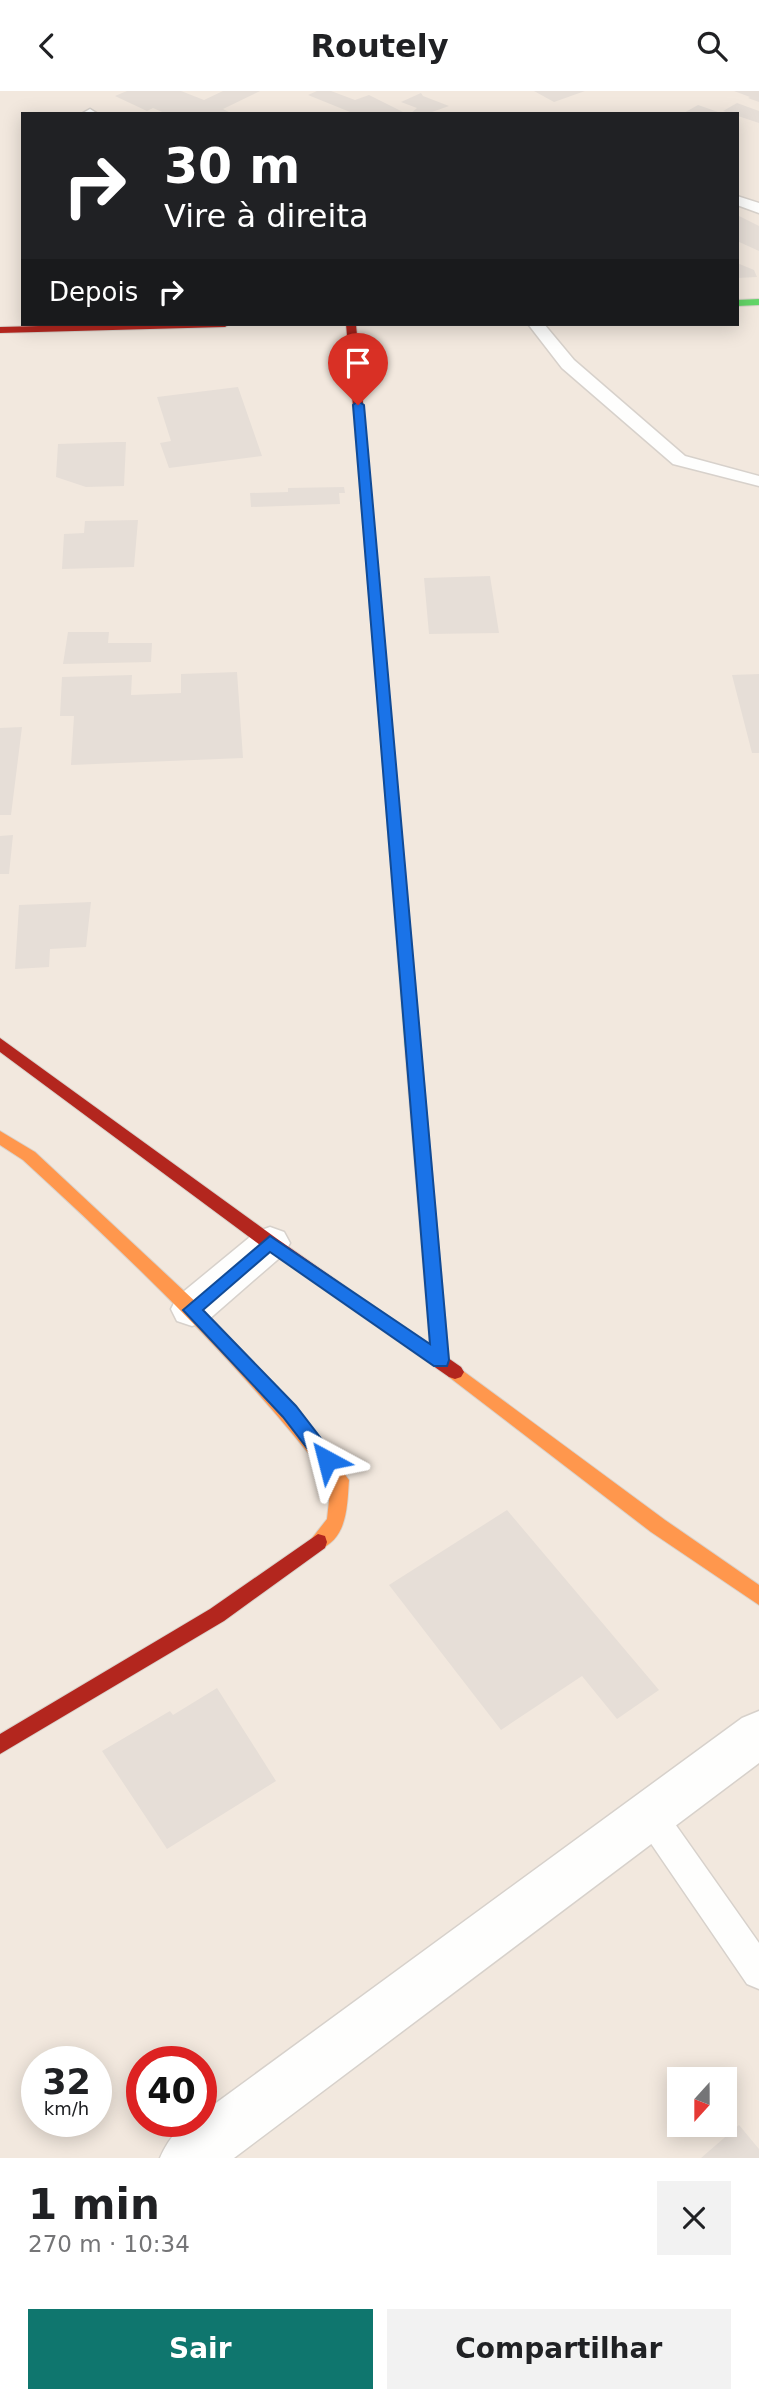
<!DOCTYPE html>
<html lang="pt">
<meta charset="utf-8">
<style>
:root{--surface:#fff;--page:#f2f2f2;--text:#202124;--muted:#757577;--accent:#0f766e}
body{margin:0;font-family:"DejaVu Sans",sans-serif;background:var(--page);color:var(--text);height:100vh;display:flex;flex-direction:column;font-size:26px;white-space:nowrap}
*{box-sizing:border-box;margin:0}
p{font-size:23px;color:var(--muted)}
.icon{flex:none;width:38px;height:38px;fill:none;stroke:currentColor;stroke-width:2;stroke-linecap:round;stroke-linejoin:round}
.map{position:relative;height:2067px;overflow:hidden}
.panel{display:flex;flex-direction:column;background:var(--surface);flex:1}
.panel>*{flex:none}
.banner{position:absolute;left:21px;top:21px;width:718px;height:214px;border-radius:0px;box-shadow:0 4px 18px #0003;background:#202124;color:#fff;overflow:hidden}
.needle{width:46px;rotate:201deg}
.fabs{position:absolute;left:667px;top:1976px;display:grid;gap:14px}
.fabs a{display:grid;place-items:center;width:70px;height:70px;border-radius:0px;background:var(--surface);box-shadow:0 4px 18px #0003;font-size:35px}
.speed{position:absolute;left:21px;top:1955px;display:flex;gap:14px;font-size:35px;font-weight:700;text-align:center}
.speed>*{display:grid;place-content:center;width:91px;height:91px;border-radius:50%;background:var(--surface);box-shadow:0 4px 18px #0003;line-height:1}
.speed small{font-size:18px;font-weight:400}
.speed .limit{border:10px solid #d22;background:#fff;color:#111}
.pin{position:absolute;display:grid;place-items:center;width:60px;height:60px;color:#fff;margin:-72px -30px;border-radius:50% 50% 50% 0;rotate:-45deg;box-shadow:0 0 7px #0007}
.pin .icon{rotate:45deg}
.me{position:absolute;width:77px;margin:-38px;rotate:322deg;stroke-linejoin:round;filter:drop-shadow(0 0 5px #0008)}
.turn{display:flex;align-items:center;gap:24px;height:147px;padding:0 28px;font-size:32px}
.turn .icon{width:91px;height:91px;stroke-width:2.5}
.turn b{display:block;font-size:49px;line-height:60px}
.then{display:flex;align-items:center;height:66px;padding:0 28px;background:#0003;gap:14px;font-size:26px}
.round{display:grid;place-items:center;flex:none;width:74px;height:74px;border-radius:0px;background:var(--page)}
.summary{display:flex;align-items:center;justify-content:space-between;height:119px;padding:0 28px}
h1{font-size:42px;font-weight:700;line-height:52px}
.primary-button{display:flex;gap:14px;margin-top:auto;padding:14px 28px}
.primary-button a{flex:1;height:80px;border-radius:0px;background:var(--accent);color:#fff;font-size:28px;font-weight:700;line-height:80px;text-align:center}
.primary-button a+a{background:var(--page);color:var(--text)}
header{display:flex;justify-content:space-between;align-items:center;height:91px;padding:0 28px;background:var(--surface);font-size:32px;font-weight:700}
.map>svg:first-child{display:block}
.residential{fill:#f2e8de;fill-rule:evenodd}
.building{fill:#e6ded7}
.lines{fill:none;stroke-linecap:round;stroke-linejoin:round}
.lane-casing{stroke:#d7d1cb;stroke-width:3}
.street-casing{stroke:#d7d1cb;stroke-width:3}
.fast-casing{stroke:#d9d2cb;stroke-width:2}
.slow-casing{stroke:#d9d2cb;stroke-width:2}
.jam-casing{stroke:#d9d2cb;stroke-width:2}
.lane{fill:#fefefd;fill-rule:evenodd}
.street{fill:#fefefd;fill-rule:evenodd}
.fast{fill:#63d668;fill-rule:evenodd}
.slow{fill:#ff974d;fill-rule:evenodd}
.jam{fill:#b3261e;fill-rule:evenodd}
.route{fill:#1a73e8;stroke:#114b97;stroke-width:2}
</style>
<header><svg class="icon" aria-label="back" viewBox="0 0 24 24"><path d="M15 5l-7 7 7 7"/></svg>Routely<svg class="icon" aria-label="search" viewBox="0 0 24 24"><circle cx="10" cy="10" r="6"/><path d="M15 15l6 6"/></svg></header>
<div class="map">
<svg width="759" height="2067" viewBox="0 0 759 2067">
<rect width="100%" height="100%" fill="#f9f5f0"/>
<!-- residential -->
<path class="residential" d="M0,0H759V2067H0ZM23,23H737V233H23ZM37,1970H96V2030H37ZM142,1970H201V2030H142ZM679,1988H724V2034H679Z"/>
<!-- building -->
<path class="building" d="M127,0H181L204,9L223,0H260L223,18L233,23H167L153,17L147,20L115,5Z
M317,0H331L355,9L369,4L407,23H355L308,4Z
M534,0H585L554,11Z
M734,0H759V11L748,7L750,6Z
M421,2L423,5L449,15L432,21L434,23H410L417,17L401,11Z
M737,12L759,20V32L723,20Z
M698,14L721,22V23H682Z
M737,124L759,135V160L737,150Z
M737,172L754,179L757,186L737,187Z
M238,296L262,365L169,377L160,352L171,350L157,306Z
M117,351H126L124,395L86,396L56,386L58,353Z
M344,396L345,402H339L340,413L251,416L250,402L288,401V397Z
M138,429L134,476L62,478L64,443L84,442L85,430Z
M490,485L499,542L429,543L424,487Z
M68,541H109L108,552H152L151,571L63,573Z
M237,581L243,667L71,674L74,625H60L62,586L132,584L131,604L181,602V583Z
M759,583V662H752L732,584Z
M22,636L11,724H0V637Z
M13,744L9,783H0V745Z
M91,811L86,856L50,858L49,876L15,878L19,814Z
M507,1419L659,1599L617,1628L582,1585L501,1639L389,1494Z
M217,1597L276,1690L167,1758L102,1660L170,1620L173,1624Z
M739,2034L759,2058V2067H701Z"/>
<g class="lines">
<!-- lane casing -->
<g class="lane-casing">
<path id="lane" d="M90,18L98,23L83,22Z
M737,105L759,112V122L737,114Z
M528,233H544L574,269L685,365L759,385V395L673,373L562,277Z
M650,1709L661,1713L759,1852V1898L747,1893L639,1735L634,1724L639,1713Z"/>
</g>
<!-- street casing -->
<g class="street-casing">
<path id="street" d="M270,1136L284,1141L290,1152L284,1163L207,1230L192,1235L177,1230L171,1218L177,1206L256,1141Z
M759,1620V1672L234,2067H160C168,2049 180,2030 201,2030V2023L742,1627Z"/>
</g>
<!-- fast casing -->
<g class="fast-casing">
<path id="fast" d="M759,208V214L737,215V209Z
M384,610L390,614L421,957L413,963L405,957L378,614Z"/>
</g>
<!-- slow casing -->
<g class="slow-casing">
<path id="slow" d="M413,951L421,957L449,1269L446,1274L440,1276L434,1274L431,1269L405,957Z
M0,1040L35,1061L199,1214L276,1296L312,1339L349,1389C347,1415 348,1448 318,1459L311,1457L309,1451L327,1428L331,1391C240,1272 133,1170 23,1069L0,1054Z
M455,1274L665,1429L759,1494V1514L651,1441L449,1286L446,1281L449,1276Z"/>
</g>
<!-- jam casing -->
<g class="jam-casing">
<path id="jam" d="M117,233H230L225,236L0,242V236Z
M346,233H356L390,614L384,618L378,614Z
M0,947L276,1147L461,1276L464,1281L461,1286L455,1288L449,1286L264,1157L0,961Z
M318,1443L325,1445L327,1451L325,1457L224,1530L0,1663V1643L210,1518Z"/>
</g>
<!-- lane -->
<use href="#lane" class="lane"/>
<!-- street -->
<use href="#street" class="street"/>
<!-- fast -->
<use href="#fast" class="fast"/>
<!-- slow -->
<use href="#slow" class="slow"/>
<!-- jam -->
<use href="#jam" class="jam"/>
</g>
<!-- route -->
<path class="route" d="M358,310L364,314L449,1269L447,1275H434L270,1161L203,1219L296,1315L333,1363L336,1369L333,1374H320L283,1326L183,1219L270,1145L430,1253L353,314Z"/>
</svg>
<div class="fabs">
<a><svg class="needle" viewBox="-14 -14 28 28"><path d="M0-13l5 13h-10z" fill="#e53935"/><path d="M0 13l5-13h-10z" fill="#757577"/></svg></a>
</div>
<div class="speed"><div>32<small>km/h</small></div><div class="limit">40</div></div>
<div class="pin" style="left:358px;top:314px;background:#d93025"><svg class="icon" aria-label="arrive" viewBox="0 0 24 24"><path d="M6 21V4h12l-3 4 3 4H6"/></svg></div>
<svg class="me" style="left:327px;top:1369px" viewBox="-20 -20 40 40"><path d="M0-17L14 15 0 8-14 15z" fill="#1a73e8" stroke="#fff" stroke-width="4"/></svg>
<div class="banner">
<div class="turn"><svg class="icon" aria-label="right" viewBox="0 0 24 24"><path d="M7 20v-9h11M14 6l5 5-5 5"/></svg><div><b>30 m</b>Vire à direita</div></div>
<div class="then">Depois<svg class="icon" aria-label="right" viewBox="0 0 24 24"><path d="M7 20v-9h11M14 6l5 5-5 5"/></svg></div>
</div>
</div>
<section class="panel">
<div class="summary"><div><h1>1 min</h1><p>270 m · 10:34</p></div><a class="round"><svg class="icon" aria-label="close" viewBox="0 0 24 24"><path d="M6 6l12 12M18 6L6 18"/></svg></a></div>
<div class="primary-button"><a>Sair</a><a>Compartilhar</a></div>
</section>
